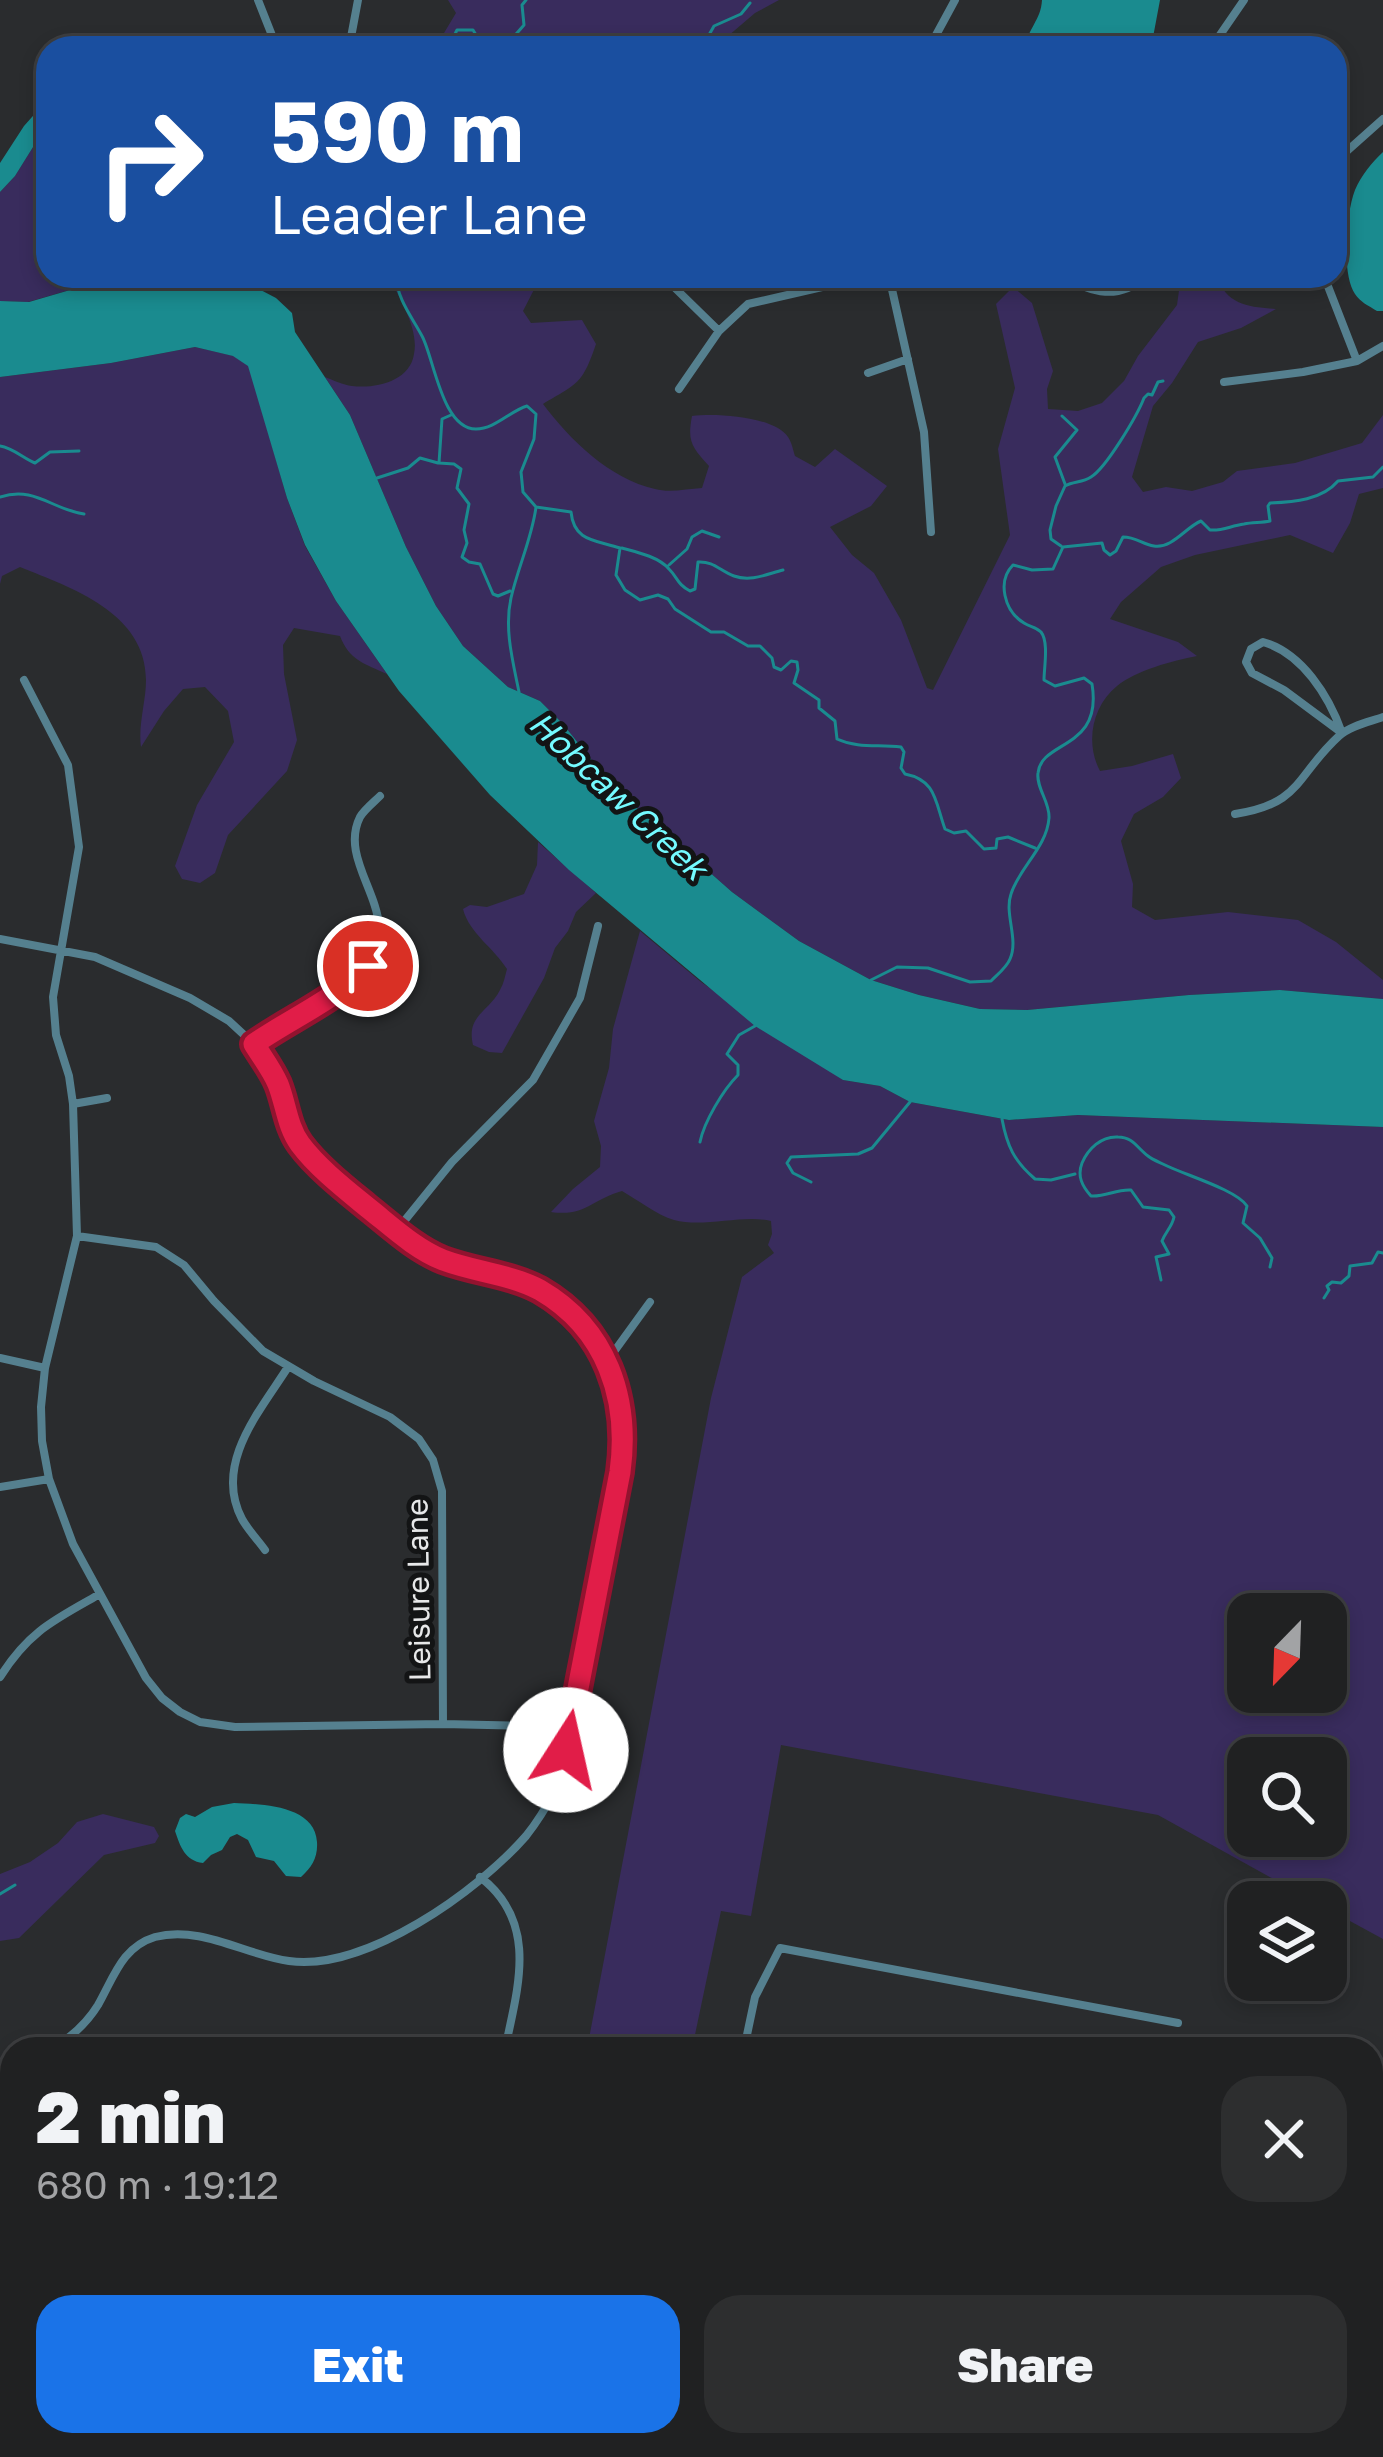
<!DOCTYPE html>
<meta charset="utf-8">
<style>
:root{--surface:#202122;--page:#2d2e2f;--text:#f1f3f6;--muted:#a2a3a5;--line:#3d3e40;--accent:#1a73e8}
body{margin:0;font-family:"Golos Text",sans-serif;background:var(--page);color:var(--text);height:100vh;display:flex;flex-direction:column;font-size:45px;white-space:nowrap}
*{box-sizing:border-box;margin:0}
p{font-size:39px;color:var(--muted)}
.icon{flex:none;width:66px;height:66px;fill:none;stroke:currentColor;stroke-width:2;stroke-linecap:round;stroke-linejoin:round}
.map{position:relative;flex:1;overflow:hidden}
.details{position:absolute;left:0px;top:2037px;width:1383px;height:420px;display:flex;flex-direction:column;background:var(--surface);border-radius:36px 36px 0 0;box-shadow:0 6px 18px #0003,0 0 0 3px var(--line)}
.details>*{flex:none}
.banner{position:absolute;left:36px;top:36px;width:1311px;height:252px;border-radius:36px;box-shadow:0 6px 18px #0003,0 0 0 3px var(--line);background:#1a4fa0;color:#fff;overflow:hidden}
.needle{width:78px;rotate:203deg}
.controls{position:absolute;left:1227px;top:1593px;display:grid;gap:24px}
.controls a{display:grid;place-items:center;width:120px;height:120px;border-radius:24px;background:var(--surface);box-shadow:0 6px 18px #0003,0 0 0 3px var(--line);font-size:60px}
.pin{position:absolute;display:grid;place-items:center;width:102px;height:102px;color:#fff;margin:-51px;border:6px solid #fff;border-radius:50%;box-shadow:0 3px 12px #0007}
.me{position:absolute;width:132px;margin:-66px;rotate:10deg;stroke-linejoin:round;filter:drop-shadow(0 0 9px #0008)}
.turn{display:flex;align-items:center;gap:42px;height:252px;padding:0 36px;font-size:54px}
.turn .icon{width:156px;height:156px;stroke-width:2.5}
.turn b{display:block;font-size:84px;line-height:102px}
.round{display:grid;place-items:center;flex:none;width:126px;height:126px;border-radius:36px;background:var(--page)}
.head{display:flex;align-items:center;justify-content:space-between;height:204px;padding:0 36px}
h1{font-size:72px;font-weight:800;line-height:90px}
.action{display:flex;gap:24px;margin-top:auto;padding:24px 36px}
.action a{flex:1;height:138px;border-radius:36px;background:var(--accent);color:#fff;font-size:48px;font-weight:800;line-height:138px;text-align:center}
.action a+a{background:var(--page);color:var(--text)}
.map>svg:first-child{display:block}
.green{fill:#392c5d;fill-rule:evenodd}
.water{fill:#1a8b8f}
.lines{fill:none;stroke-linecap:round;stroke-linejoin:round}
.stream{stroke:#1a8b8f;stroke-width:3}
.street{stroke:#55808f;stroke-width:8}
.route-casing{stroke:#92132f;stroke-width:30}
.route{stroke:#e11d48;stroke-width:21}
.labels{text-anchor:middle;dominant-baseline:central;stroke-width:10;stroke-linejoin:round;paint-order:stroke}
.street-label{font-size:30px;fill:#e7e8e9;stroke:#131415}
.water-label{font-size:33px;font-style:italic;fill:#74faff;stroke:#131415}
</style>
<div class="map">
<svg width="1383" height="2457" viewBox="0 0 1383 2457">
<rect width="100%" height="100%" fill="#2a2c2e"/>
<!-- green -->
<path class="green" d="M448,0H779L755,13L714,48H435L456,13Z
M48,123V276H118L28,302L0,301V192L15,176Z
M392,276H541L523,311L531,323L582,320L596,344C582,385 578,383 543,404C570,440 610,479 655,489C669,493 687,489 702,488L709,466C692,447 687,442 692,416C716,413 773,416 788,437C792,443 793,450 795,456L815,467L835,449L887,486L871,506L830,527L852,555L874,573L901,620L927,688L933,690L1010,535L998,449L1015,388L996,304L1013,287L1032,303L1053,371L1047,389L1048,409L1078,411L1102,403L1124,381L1138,356L1177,305L1181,276H1217C1226,305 1249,307 1276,309L1241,328L1198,342L1172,383L1153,406L1132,477L1143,492L1166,487L1192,491L1223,482L1237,471L1295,463L1362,443L1383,415V488L1359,494L1350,523L1333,553L1290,535L1195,555L1161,567L1121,602L1110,619L1178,642L1197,656C1172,661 1137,670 1117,686C1092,706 1085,743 1100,771L1132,766L1173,754L1181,778L1163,797L1134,814L1121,841L1133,884L1132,907L1155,920L1228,912L1298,920L1336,942L1383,980V999L1280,990L1189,995L1027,1010L980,1009L919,995L871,980L799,941L732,892L613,787L563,724L540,701L508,687L463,646L436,606L406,547L350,415L325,377C333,380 343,385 352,386C376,389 410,381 414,354C419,330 401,301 391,281Z
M195,347L234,356L249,366L287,498L305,546L336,601L387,674C365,664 349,660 340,636L294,628L283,645L284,674L297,740L287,771L228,835L215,873L200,883L182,879L175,866L197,805L234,742L228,711L205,687L183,689L164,711L141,747C138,724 146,702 146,680C146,613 72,588 20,567L2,576L0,584V377L111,363Z
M538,842L596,893L576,912L568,931L555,948L544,978L502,1053L489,1052L473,1045C466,1015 489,1012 500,990C504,983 505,976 507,969C494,948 469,933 463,909L470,905L487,907L524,894L537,865Z
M640,931L701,982L843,1080L880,1086L910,1102L1009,1120L1078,1115L1383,1127V1939L1326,1908V1902H1315L1158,1815L781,1745L751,1916L721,1911L692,2049H587L711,1398L742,1277L774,1253L768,1245L772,1234L771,1221C743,1214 704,1228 674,1220C657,1215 638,1200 622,1191C592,1199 586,1217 551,1212L573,1189L600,1167L601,1146L594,1121L609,1068L613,1029ZM1248,1614H1326V1692H1248ZM1248,1758H1326V1836H1248Z
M103,1814L154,1827L159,1836L155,1843L104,1855L19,1938L0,1941V1874L30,1862L58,1843L77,1822Z
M1383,2338V2457H1240L1243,2445H1371V2345Z"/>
<!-- water -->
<path class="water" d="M1042,0H1160L1151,48H1025C1028,28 1041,20 1042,0Z
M48,99V123L15,176L0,192V163L24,126Z
M1383,152V311H1377C1369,306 1360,302 1355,294C1341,273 1346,213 1355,190C1361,176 1372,162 1383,152Z
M118,276H234L276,298L292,313L295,332L350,415L406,547L436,606L463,646L508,687L540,701L563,724L613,787L732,892L799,941L871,980L919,995L980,1009L1027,1010L1189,995L1280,990L1383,999V1127L1078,1115L1009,1120L910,1102L880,1086L843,1080L755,1026L569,870L490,795L399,691L336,601L305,545L287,498L248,366L233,356L195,347L111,363L0,377V301L29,302Z
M234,1803C261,1804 315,1805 317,1842C318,1857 312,1867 301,1877L286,1876L274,1861L256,1857L248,1840L237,1834L230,1837L222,1850L211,1855L203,1863C185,1861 180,1846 175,1831L180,1818L186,1814L195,1817L212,1807Z"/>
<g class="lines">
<!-- stream -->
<path class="stream" d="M455,48L453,38L457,30H473L484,48
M504,48L524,25L522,5L526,0
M683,48L689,37H693L697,44L705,42L714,26L741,14L750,3
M40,135L46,151L45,164L48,167
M396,276C397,299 412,317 422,336C434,358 442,429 476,429C495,429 510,411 527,406L536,414L534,439L521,472L523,492L536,507C532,538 518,567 511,598C504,629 513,662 519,692
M451,415L442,419L439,463L454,464L461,469L457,488L469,504L464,530L467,543L462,557L469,562L480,564L493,594L498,596L510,591
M1062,416L1077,430L1055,457L1065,484
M0,446C13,448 23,458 35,463L50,452L79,451
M377,478L408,468L420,458L438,463
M0,497C35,486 51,509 84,514
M536,507L571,512C574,542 596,540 620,548L616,575L625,590L640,600L658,595L668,599L675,609L711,632H724L748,646H760L772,658L774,667L781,670L791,661L797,662L798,670L794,683L819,700V708L835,721L837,739C859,749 878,744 901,747L904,752L901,768L905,774C936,780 935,801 945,829L954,833L966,831L984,849L996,848L997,839L1008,837L1035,848
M1061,546L1051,539L1050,530L1056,506L1065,486C1074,481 1082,483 1091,477C1106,468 1137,416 1144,398L1148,394L1152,395L1158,382L1163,381
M622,548C637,552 659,557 669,569C678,578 677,584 690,591L695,589L698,562C714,561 720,571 734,576C751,582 767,574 783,570
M669,565L687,549L692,537L702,531L719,537
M871,980L897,967L928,968L970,982L991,981C997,975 1007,967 1010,959C1019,939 1004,914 1011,894C1019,868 1047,847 1049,818C1050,802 1036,788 1038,773C1041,740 1103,750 1092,684L1084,678L1055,686L1044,680C1044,668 1049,642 1041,632C1036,627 1030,627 1024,623C1004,611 997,581 1013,565L1032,570L1053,569L1063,547L1102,543L1104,550L1110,555L1116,551L1123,537C1136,537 1142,544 1154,546C1172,549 1186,527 1201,521L1210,530C1223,531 1230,526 1244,524C1253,522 1261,523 1270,521L1268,506L1270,503C1294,502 1322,500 1338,481L1373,477L1383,467
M1002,1119C1007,1146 1014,1161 1035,1179L1051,1180L1075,1174
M700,1142C704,1122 723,1090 738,1075V1065L727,1054L739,1035L755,1026
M811,1182L793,1173L787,1163L791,1157L858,1154L872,1148L910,1102
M1161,1280L1156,1257L1169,1254L1162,1241C1166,1231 1172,1227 1174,1217L1169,1210L1143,1207L1131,1190C1116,1189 1106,1197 1091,1196C1082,1186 1077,1176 1082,1163C1088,1149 1101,1136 1118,1137C1133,1137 1137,1148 1148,1156C1153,1160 1159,1162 1165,1165C1185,1175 1237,1190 1247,1206L1243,1223L1260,1238L1272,1258L1270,1267
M1324,1298L1329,1290L1327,1286L1332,1282L1341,1283L1349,1276L1350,1266L1372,1263L1378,1252L1383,1253
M0,1894L15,1885"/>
<!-- street -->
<path class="street" d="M258,0L277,48
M349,48L358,0
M929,48L955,0
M1211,48L1244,0
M1335,167L1338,159L1383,119
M668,276L676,289L719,331
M889,276L924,432L931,532
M1061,276C1095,293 1116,301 1148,276
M1324,276L1357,361
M868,373L908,359
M1224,382L1303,372L1357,361L1383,346
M679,389L719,331L748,304L870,276
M1263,642C1302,653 1329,696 1342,733L1284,690L1252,673L1246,662L1251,649Z
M24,680L68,765L79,847L53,997L56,1035L69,1076L73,1104L77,1236L45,1368L41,1407L42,1441L49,1479L73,1544L146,1678L162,1698L180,1712L200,1722L235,1727L443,1724L568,1727
M1235,814C1302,804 1296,775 1339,736C1350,726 1369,722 1383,717
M0,939L95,957L190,998L229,1021L254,1044L278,1085L284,1111L300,1143L366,1206L417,1245L442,1259L504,1276L539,1290L563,1308L588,1333L608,1360L621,1408L625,1440L556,1789C547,1806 538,1821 526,1836C478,1891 365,1972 289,1961C245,1955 201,1925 155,1937C122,1947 114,1977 98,2005C87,2023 70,2038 52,2049
M254,1044C288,1020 338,1001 364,970C410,916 335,867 360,817C364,810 374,802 380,796
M73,1104L107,1098
M397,1230L452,1162L533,1080L580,998L598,926
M77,1236L156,1247L184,1265L214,1301L263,1351L314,1381L390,1417L419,1439L433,1460L442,1491L443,1724
M0,1358L45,1368
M608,1360L650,1302
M0,1487L49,1479
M265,1550C258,1540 248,1530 242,1519C213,1464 260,1411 288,1367
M0,1677C29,1631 54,1620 100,1594
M480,1877C539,1922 518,1987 505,2049
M744,2049L755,1997L780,1948L1178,2023
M0,2080L9,2089
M0,2113L12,2086
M1013,2445C1048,2451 1102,2457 1132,2445
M439,2457L441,2445
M664,2457L666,2445
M918,2457L944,2445"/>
</g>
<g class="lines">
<!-- route casing -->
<g class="route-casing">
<path id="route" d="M368,966C335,1000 293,1017 254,1044C262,1057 272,1070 278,1084C286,1104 287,1126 300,1144C317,1167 345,1189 367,1207C390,1225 415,1249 443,1260C475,1272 510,1274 540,1290C607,1329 630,1399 620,1472L566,1750"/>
</g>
<!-- route -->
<use href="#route" class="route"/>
</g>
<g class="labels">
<!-- street labels -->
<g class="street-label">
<text transform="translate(418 1590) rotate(-91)">Leisure Lane</text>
</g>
<!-- water labels -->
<g class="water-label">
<text transform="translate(619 795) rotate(43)">Hobcaw Creek</text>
</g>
</g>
</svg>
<div class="controls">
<a><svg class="needle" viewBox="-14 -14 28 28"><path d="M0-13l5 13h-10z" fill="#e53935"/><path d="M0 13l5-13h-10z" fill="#a2a3a5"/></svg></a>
<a><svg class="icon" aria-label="search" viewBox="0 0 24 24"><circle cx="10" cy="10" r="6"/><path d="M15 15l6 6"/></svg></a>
<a><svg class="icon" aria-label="layers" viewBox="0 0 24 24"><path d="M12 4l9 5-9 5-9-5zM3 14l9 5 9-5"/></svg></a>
</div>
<div class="pin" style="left:368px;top:966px;background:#d93025"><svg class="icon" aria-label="arrive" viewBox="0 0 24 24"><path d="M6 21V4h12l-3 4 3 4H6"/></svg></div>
<svg class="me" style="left:566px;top:1750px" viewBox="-20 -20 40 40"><circle r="19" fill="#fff"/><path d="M0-13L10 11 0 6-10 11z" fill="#e11d48"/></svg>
<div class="banner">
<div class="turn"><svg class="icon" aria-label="right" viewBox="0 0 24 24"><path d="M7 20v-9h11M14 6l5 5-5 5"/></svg><div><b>590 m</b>Leader Lane</div></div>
</div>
<section class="details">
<div class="head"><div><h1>2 min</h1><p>680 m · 19:12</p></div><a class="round"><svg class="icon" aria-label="close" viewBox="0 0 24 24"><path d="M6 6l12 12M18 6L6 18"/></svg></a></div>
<div class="action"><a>Exit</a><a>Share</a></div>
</section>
</div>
